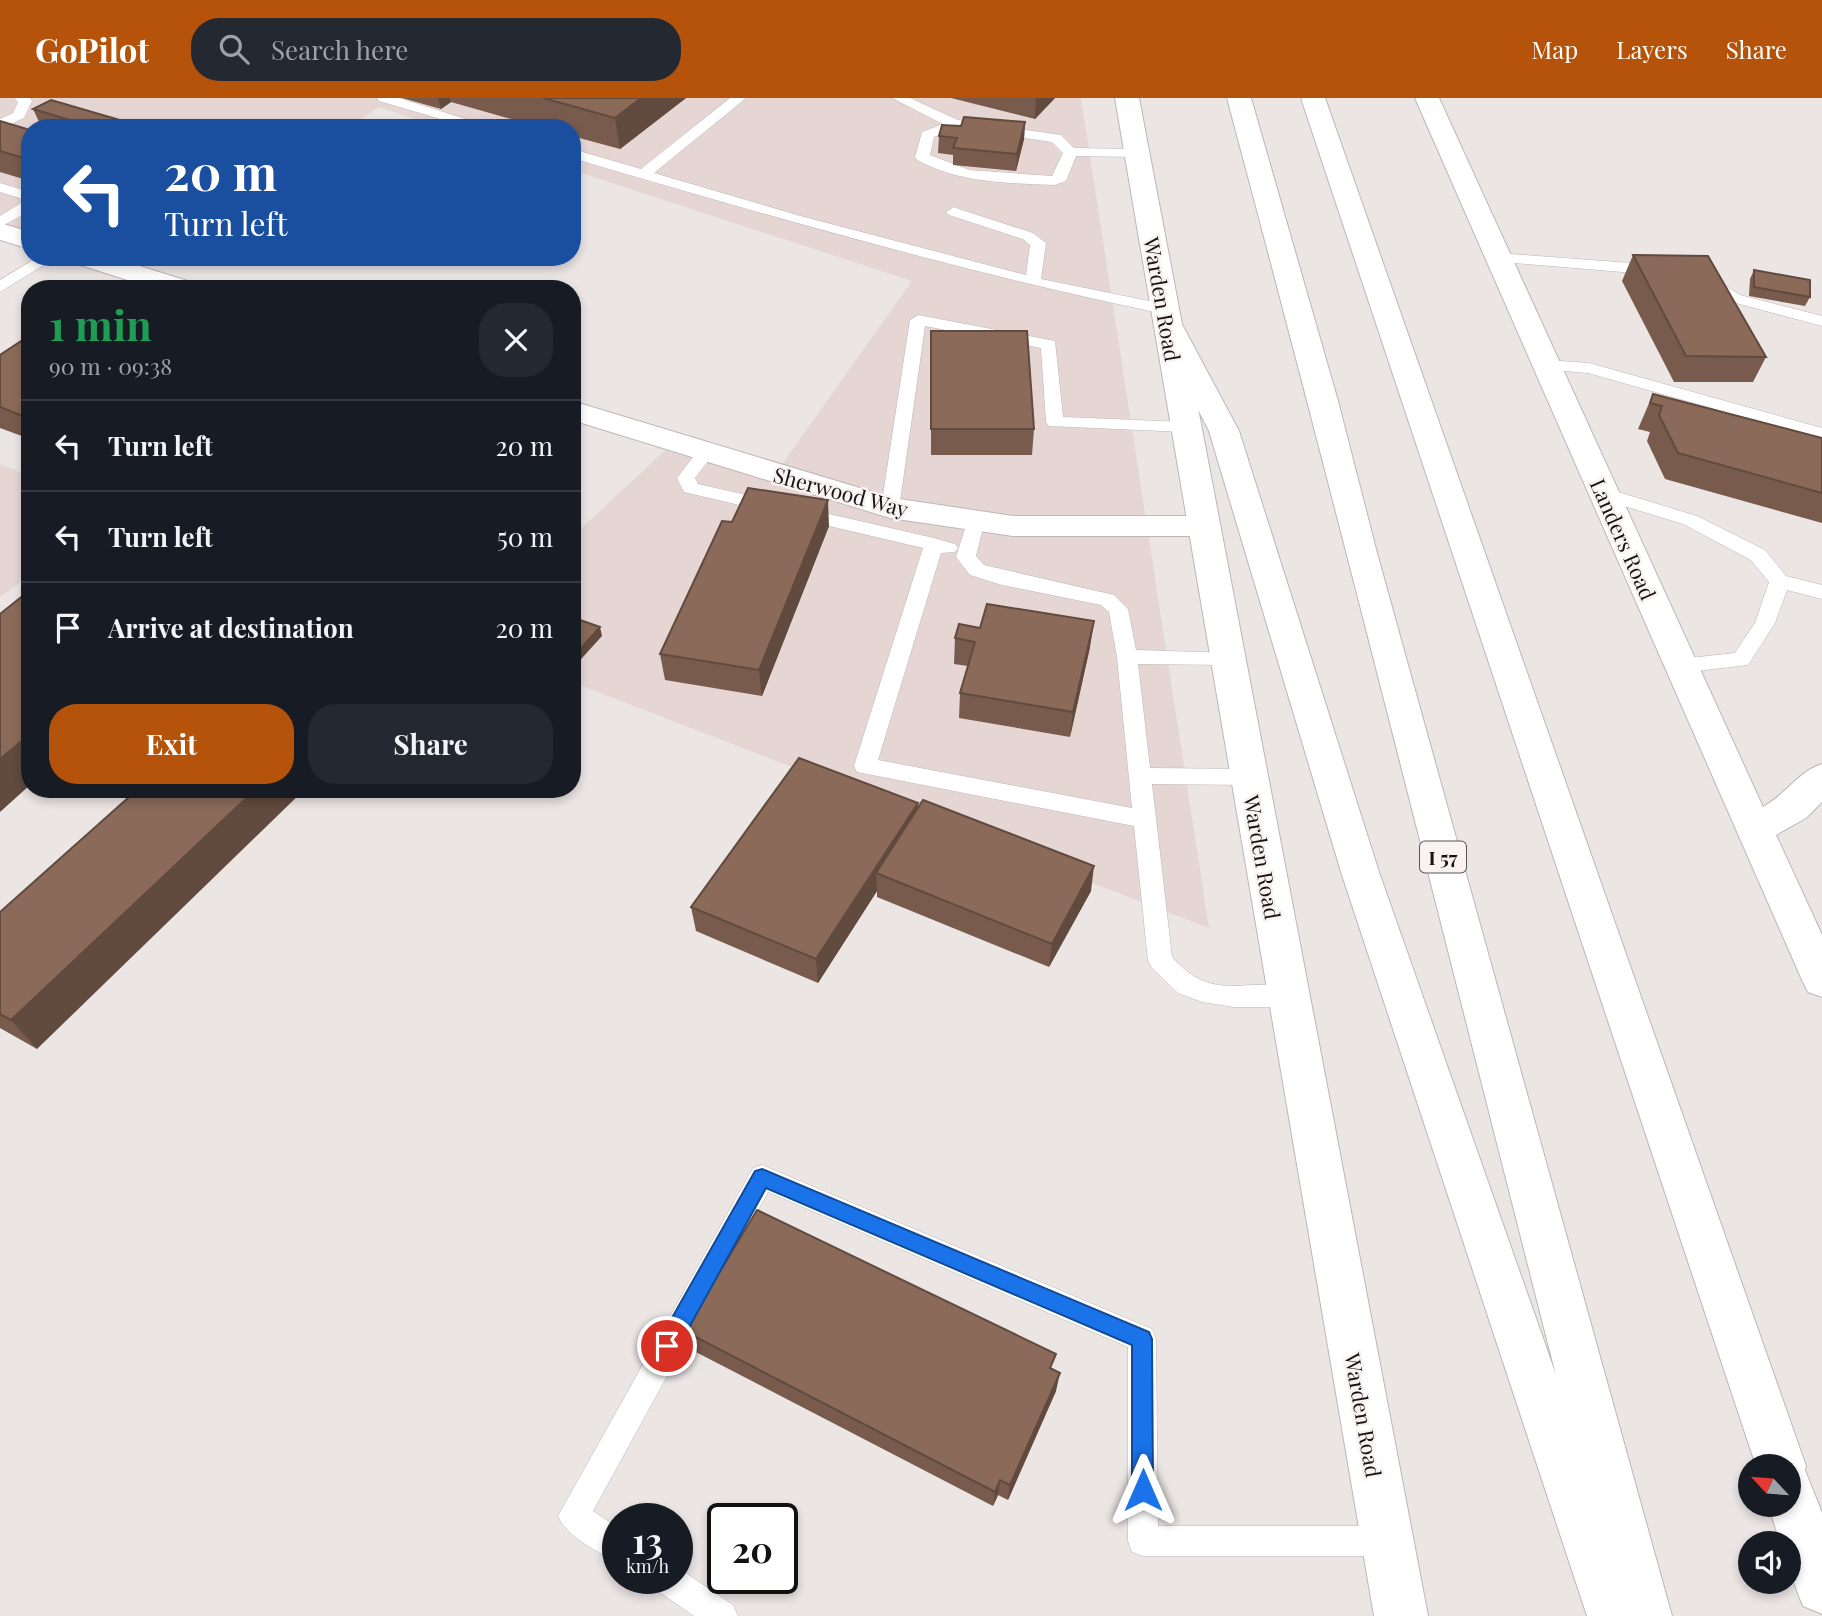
<!DOCTYPE html>
<meta charset="utf-8">
<style>
:root{--surface:#171b24;--page:#242831;--text:#f1f3f6;--muted:#9ea1a6;--line:#363941;--accent:#b45309}
body{margin:0;font-family:"Playfair Display",serif;background:var(--page);color:var(--text);height:100vh;display:flex;flex-direction:column;font-size:26px;white-space:nowrap}
*{box-sizing:border-box;margin:0}
p{font-size:23px;color:var(--muted)}
.icon{flex:none;width:38px;height:38px;fill:none;stroke:currentColor;stroke-width:2;stroke-linecap:round;stroke-linejoin:round}
.map{position:relative;flex:1;overflow:hidden}
.details{position:absolute;left:21px;top:182px;width:560px;height:518px;display:flex;flex-direction:column;background:var(--surface);border-radius:28px;box-shadow:0 4px 10px #0003}
.details>*{flex:none}
.hud{position:absolute;left:21px;top:21px;width:560px;height:147px;border-radius:28px;box-shadow:0 4px 10px #0003;background:#1a4fa0;color:#fff;overflow:hidden}
.needle{width:46px;rotate:296deg}
.tools{position:absolute;left:1738px;top:1356px;display:grid;gap:14px}
.tools a{display:grid;place-items:center;width:63px;height:63px;border-radius:50%;background:var(--surface);box-shadow:0 4px 10px #0003;font-size:35px}
.speed{position:absolute;left:602px;top:1405px;display:flex;gap:14px;font-size:35px;font-weight:700;text-align:center}
.speed>*{display:grid;place-content:center;width:91px;height:91px;border-radius:50%;background:var(--surface);box-shadow:0 4px 10px #0003;line-height:1}
.speed small{font-size:18px;font-weight:400}
.speed .limit{border:4px solid #111;border-radius:10px;background:#fff;color:#111}
.pin{position:absolute;display:grid;place-items:center;width:60px;height:60px;color:#fff;margin:-30px;border:4px solid #fff;border-radius:50%;box-shadow:0 2px 7px #0007}
.me{position:absolute;width:77px;margin:-38px;rotate:0deg;stroke-linejoin:round;filter:drop-shadow(0 0 5px #0008)}
.turn{display:flex;align-items:center;gap:24px;height:147px;padding:0 28px;font-size:32px}
.turn .icon{width:91px;height:91px;stroke-width:2.5}
.turn b{display:block;font-size:49px;line-height:60px}
.round{display:grid;place-items:center;flex:none;width:74px;height:74px;border-radius:28px;background:var(--page)}
.summary{display:flex;align-items:center;justify-content:space-between;height:119px;padding:0 28px}
h1{font-size:42px;font-weight:700;line-height:52px;color:#1e9e55}
.primary-button{display:flex;gap:14px;margin-top:auto;padding:14px 28px}
.primary-button a{flex:1;height:80px;border-radius:28px;background:var(--accent);color:#fff;font-size:28px;font-weight:700;line-height:80px;text-align:center}
.primary-button a+a{background:var(--page);color:var(--text)}
ul{padding:0;list-style:none}
li{display:flex;align-items:center;gap:21px;height:91px;padding:0 28px;border-top:2px solid var(--line)}
li div{flex:1}
li b{display:block;font-size:26px}
li em{font-style:normal}
header{display:flex;align-items:center;gap:42px;box-sizing:border-box;height:98px;padding:0 35px;background:var(--accent);color:#fff}
header strong{font-size:33px}
nav{display:flex;gap:38px;margin-inline-start:auto;font-size:24px}
.search{width:490px;height:63px;background:var(--page);display:flex;align-items:center;gap:18px;box-sizing:border-box;padding:0 24px;border-radius:28px;color:var(--muted);font-size:26px}
.map>svg:first-child{display:block}
.built{fill:#e5d6d4}
.lines{fill:none;stroke-linecap:round;stroke-linejoin:round}
.lane-casing{stroke:#bdb7b6;stroke-width:1}
.street-casing{stroke:#bdb7b6;stroke-width:2}
.secondary-casing{stroke:#bdb7b6;stroke-width:2}
.highway-casing{stroke:#bdb7b6;stroke-width:2}
.lane{fill:#fff;fill-rule:evenodd}
.street{fill:#fff;fill-rule:evenodd}
.secondary{fill:#fff;fill-rule:evenodd}
.highway{fill:#fff;fill-rule:evenodd}
.wall{fill:#785b4d}
.shaded-wall{fill:#614a3e}
.building{fill:#8b6a59;stroke:#614a3e;stroke-width:2}
.route{fill:#1a73e8;stroke:#114b97;stroke-width:2}
.labels{text-anchor:middle;dominant-baseline:central;stroke-width:5;stroke-linejoin:round;paint-order:stroke}
.shield{fill:#f8f2f1;stroke:#595656;stroke-width:2}
.shield-label{font-size:19px;font-weight:bold;fill:#151313}
.street-label{font-size:21px;fill:#151313;stroke:#f8f2f1}
</style>
<header>
<strong>GoPilot</strong>
<div class="search"><svg class="icon" aria-label="search" viewBox="0 0 24 24"><circle cx="10" cy="10" r="6"/><path d="M15 15l6 6"/></svg>Search here</div>
<nav><a>Map</a><a>Layers</a><a>Share</a></nav>
</header>
<div class="map">
<svg width="1822" height="1518" viewBox="0 0 1822 1518">
<rect width="100%" height="100%" fill="#ebe5e4"/>
<!-- built -->
<path class="built" d="M0,0H1081L1209,830L572,584V439L674,344L775,376L912,183L572,72V30H443L379,9L347,30H30V146L0,138Z
M0,366L30,378V477L0,499Z"/>
<g class="lines">
<!-- lane casing -->
<g class="lane-casing">
<path id="lane" d="M14,0H30L32,3L24,20L0,31V21L13,15L18,4Z
M377,0H399L494,30H471L379,3Z
M730,0H746L654,75L804,119L1026,177L1030,147L1023,141L949,117L946,114L954,109L959,111L1033,135L1046,145L1041,181L1164,206L1172,211L1164,216C963,174 769,118 572,60V51L641,71Z
M892,0H910L958,22L1061,37L1074,50L1136,51L1143,55L1136,59L1076,58L1066,83L1054,87C1006,85 960,85 917,62L915,59L922,34L943,26ZM956,30L1052,44L1063,55L1052,78L969,72L930,57L934,39Z
M0,85L30,94V113L0,129V118L26,102L0,94Z
M1497,155L1658,167L1666,172L1658,177L1491,163L1489,160Z
M38,159H57L0,194V182Z
M1708,177L1740,197L1822,218V228L1728,203L1702,185L1700,182L1702,179Z
M918,217L1055,243L1063,319L1185,324L1194,329L1185,334L1049,328L1046,324L1041,250L925,228L899,410L897,414H883L881,410L910,222Z
M1546,262L1589,265L1822,330V341L1588,275L1540,271L1538,267Z
M706,348L715,354L695,380L698,386L934,440L955,446L958,450L955,454L941,455L878,662L1132,710L1117,559L1109,514L1101,507L1002,487L970,477L956,459L969,418H983L985,422L976,458L984,467L1114,497L1128,511L1136,552L1234,555L1237,560L1234,565L1227,567L1138,566L1150,670L1248,671L1256,673L1259,679L1256,685L1248,687L1152,686L1172,859C1216,909 1249,875 1297,892L1300,899L1297,906L1288,909H1234L1202,904L1178,895L1152,870L1148,863L1134,728L857,674L854,668L923,450L684,394L677,380L700,350Z
M1605,390L1697,418L1765,452L1786,478L1822,487V501L1787,492L1775,525L1748,567L1680,575L1673,573L1670,568L1673,563L1680,561L1735,555L1755,525L1769,484L1751,462L1683,426L1598,400L1596,396Z
M762,1067L1152,1231L1156,1241L1158,1428H1387L1398,1432L1402,1443L1398,1454L1387,1458H1143L1132,1454L1128,1443V1249L768,1094L593,1413L618,1430V1463C598,1455 566,1438 558,1418L753,1070Z
M677,1469L733,1507L738,1518H694L655,1491L651,1480H677Z"/>
</g>
<!-- street casing -->
<g class="street-casing">
<path id="street" d="M0,125L30,134V151L0,142Z
M70,159H111L194,185L197,191H156L74,165Z
M572,303L893,400L1013,418H1202L1213,421L1218,428L1213,435L1202,438H1013L890,420L572,322Z"/>
</g>
<!-- secondary casing -->
<g class="secondary-casing">
<path id="secondary" d="M1115,0H1139L1428,1518H1374Z
M1415,0H1439L1763,709C1785,697 1799,673 1822,666V704L1806,720L1776,737L1822,837V899L1808,894L1802,882Z"/>
</g>
<!-- highway casing -->
<g class="highway-casing">
<path id="highway" d="M1227,0H1251L1338,303L1377,455L1672,1518H1587L1341,774L1209,333L1153,223L1157,217L1167,215L1177,217L1239,333L1379,774L1556,1277C1447,851 1341,425 1227,0Z
M1301,0H1325L1806,1368L1805,1372L1822,1415V1516L1803,1508C1794,1486 1788,1469 1788,1446H1781L1768,1407H1788V1368H1756Z"/>
</g>
<!-- lane -->
<use href="#lane" class="lane"/>
<!-- street -->
<use href="#street" class="street"/>
<!-- secondary -->
<use href="#secondary" class="secondary"/>
<!-- highway -->
<use href="#highway" class="highway"/>
</g>
<!-- wall -->
<path class="wall" d="M402,0H686L620,51L572,38V30H543L451,4L441,11Z
M951,0H1055L1035,21Z
M33,11L147,30H46L41,28Z
M0,23L30,32V83L0,74Z
M1025,24L1024,41L1016,73L953,67V57L938,55L939,38L961,28Z
M1633,157L1766,259L1753,284H1674L1622,183Z
M1754,172L1810,199L1805,208L1749,198L1750,181Z
M931,233L1034,331L1032,357H931Z
M30,237V341L0,330V257Z
M1653,296L1822,340V425L1665,381L1647,343L1650,334L1638,331Z
M732,424L829,428L762,598L665,582L660,556Z
M955,540L1090,549L1070,639L959,620L960,595L968,568L954,566Z
M918,705L917,711L1091,793L1049,869L877,799V793L818,885L696,833L691,809Z
M0,814L37,951L0,930Z
M684,1233L1052,1272L1056,1293L1008,1402L998,1397L993,1408L690,1251Z"/>
<!-- shaded-wall -->
<path class="shaded-wall" d="M438,0H450L451,4L441,11Z
M641,0H686L620,51L615,20Z
M1036,0H1055L1035,21Z
M1025,24L1024,41L1016,73L1017,56Z
M828,402L829,428L762,598L759,572Z
M572,514L575,528L572,531Z
M1094,523L1090,549L1070,639L1073,614Z
M600,529L602,538L573,570L572,560Z
M30,636V687L0,714V661Z
M256,691H305L37,951L11,922Z
M918,705L917,729L876,775L877,793L818,885L816,861Z
M1094,768L1091,793L1049,869L1052,846Z
M1060,1275L1056,1293L1008,1402L1010,1387Z
M1000,1382L998,1397L993,1408L995,1394Z"/>
<!-- building -->
<path class="building" d="M543,0H641L615,20Z
M51,2L147,30H96L33,11Z
M964,19L1025,24L1017,56L953,50L957,40L939,38L942,27L961,28Z
M0,23L30,32V62L0,53Z
M1633,157L1708,158L1766,259L1686,258Z
M1754,172L1810,182V199L1754,189Z
M931,233H1027L1034,331H931Z
M30,237V321L0,309V257Z
M1653,296L1822,340V395L1678,355L1659,317L1662,308L1650,305Z
M748,390L828,402L759,572L660,556L722,423L732,424Z
M30,492V636L0,661V516Z
M987,506L1094,523L1073,614L960,595L975,544L955,540L959,526L980,530Z
M580,522L600,529L572,560V530Z
M799,660L918,705L816,861L691,809Z
M138,691H256L11,922L0,916V814Z
M923,702L1094,768L1052,846L876,775Z
M757,1112L1056,1256L1050,1270L1060,1275L1010,1387L1000,1382L995,1394L684,1233Z"/>
<!-- route -->
<path class="route" d="M762,1071L1149,1234L1152,1241L1153,1392L1150,1400L1143,1403L1135,1400L1132,1392V1247L766,1090L675,1255L667,1258L660,1255L657,1248L660,1241L755,1073Z"/>
<g class="labels">
<!-- shield labels -->
<rect class="shield" x="1420" y="743.5" width="46" height="31" rx="5"/>
<g class="shield-label">
<text x="1443" y="759">I 57</text>
</g>
<!-- street labels -->
<g class="street-label">
<text transform="translate(1163 201) rotate(80)">Warden Road</text>
<text transform="translate(841 393) rotate(15)">Sherwood Way</text>
<text transform="translate(1624 441) rotate(66)">Landers Road</text>
<text transform="translate(1263 759) rotate(80)">Warden Road</text>
<text transform="translate(1364 1317) rotate(80)">Warden Road</text>
</g>
</g>
</svg>
<div class="tools">
<a><svg class="needle" viewBox="-14 -14 28 28"><path d="M0-13l5 13h-10z" fill="#e53935"/><path d="M0 13l5-13h-10z" fill="#9ea1a6"/></svg></a>
<a><svg class="icon" aria-label="sound" viewBox="0 0 24 24"><path d="M4 9h4l5-4v14l-5-4H4zM17 9q2 3 0 6"/></svg></a>
</div>
<div class="speed"><div>13<small>km/h</small></div><div class="limit">20</div></div>
<div class="pin" style="left:667px;top:1248px;background:#d93025"><svg class="icon" aria-label="arrive" viewBox="0 0 24 24"><path d="M6 21V4h12l-3 4 3 4H6"/></svg></div>
<svg class="me" style="left:1143px;top:1392px" viewBox="-20 -20 40 40"><path d="M0-17L14 15 0 8-14 15z" fill="#1a73e8" stroke="#fff" stroke-width="4"/></svg>
<div class="hud">
<div class="turn"><svg class="icon" aria-label="left" viewBox="0 0 24 24"><path d="M17 20v-9H6M10 6l-5 5 5 5"/></svg><div><b>20 m</b>Turn left</div></div>
</div>
<section class="details">
<div class="summary"><div><h1>1 min</h1><p>90 m · 09:38</p></div><a class="round"><svg class="icon" aria-label="close" viewBox="0 0 24 24"><path d="M6 6l12 12M18 6L6 18"/></svg></a></div>
<ul>
<li><svg class="icon" aria-label="left" viewBox="0 0 24 24"><path d="M17 20v-9H6M10 6l-5 5 5 5"/></svg><div><b>Turn left</b></div><em>20 m</em></li>
<li><svg class="icon" aria-label="left" viewBox="0 0 24 24"><path d="M17 20v-9H6M10 6l-5 5 5 5"/></svg><div><b>Turn left</b></div><em>50 m</em></li>
<li><svg class="icon" aria-label="arrive" viewBox="0 0 24 24"><path d="M6 21V4h12l-3 4 3 4H6"/></svg><div><b>Arrive at destination</b></div><em>20 m</em></li>
</ul>
<div class="primary-button"><a>Exit</a><a>Share</a></div>
</section>
</div>
